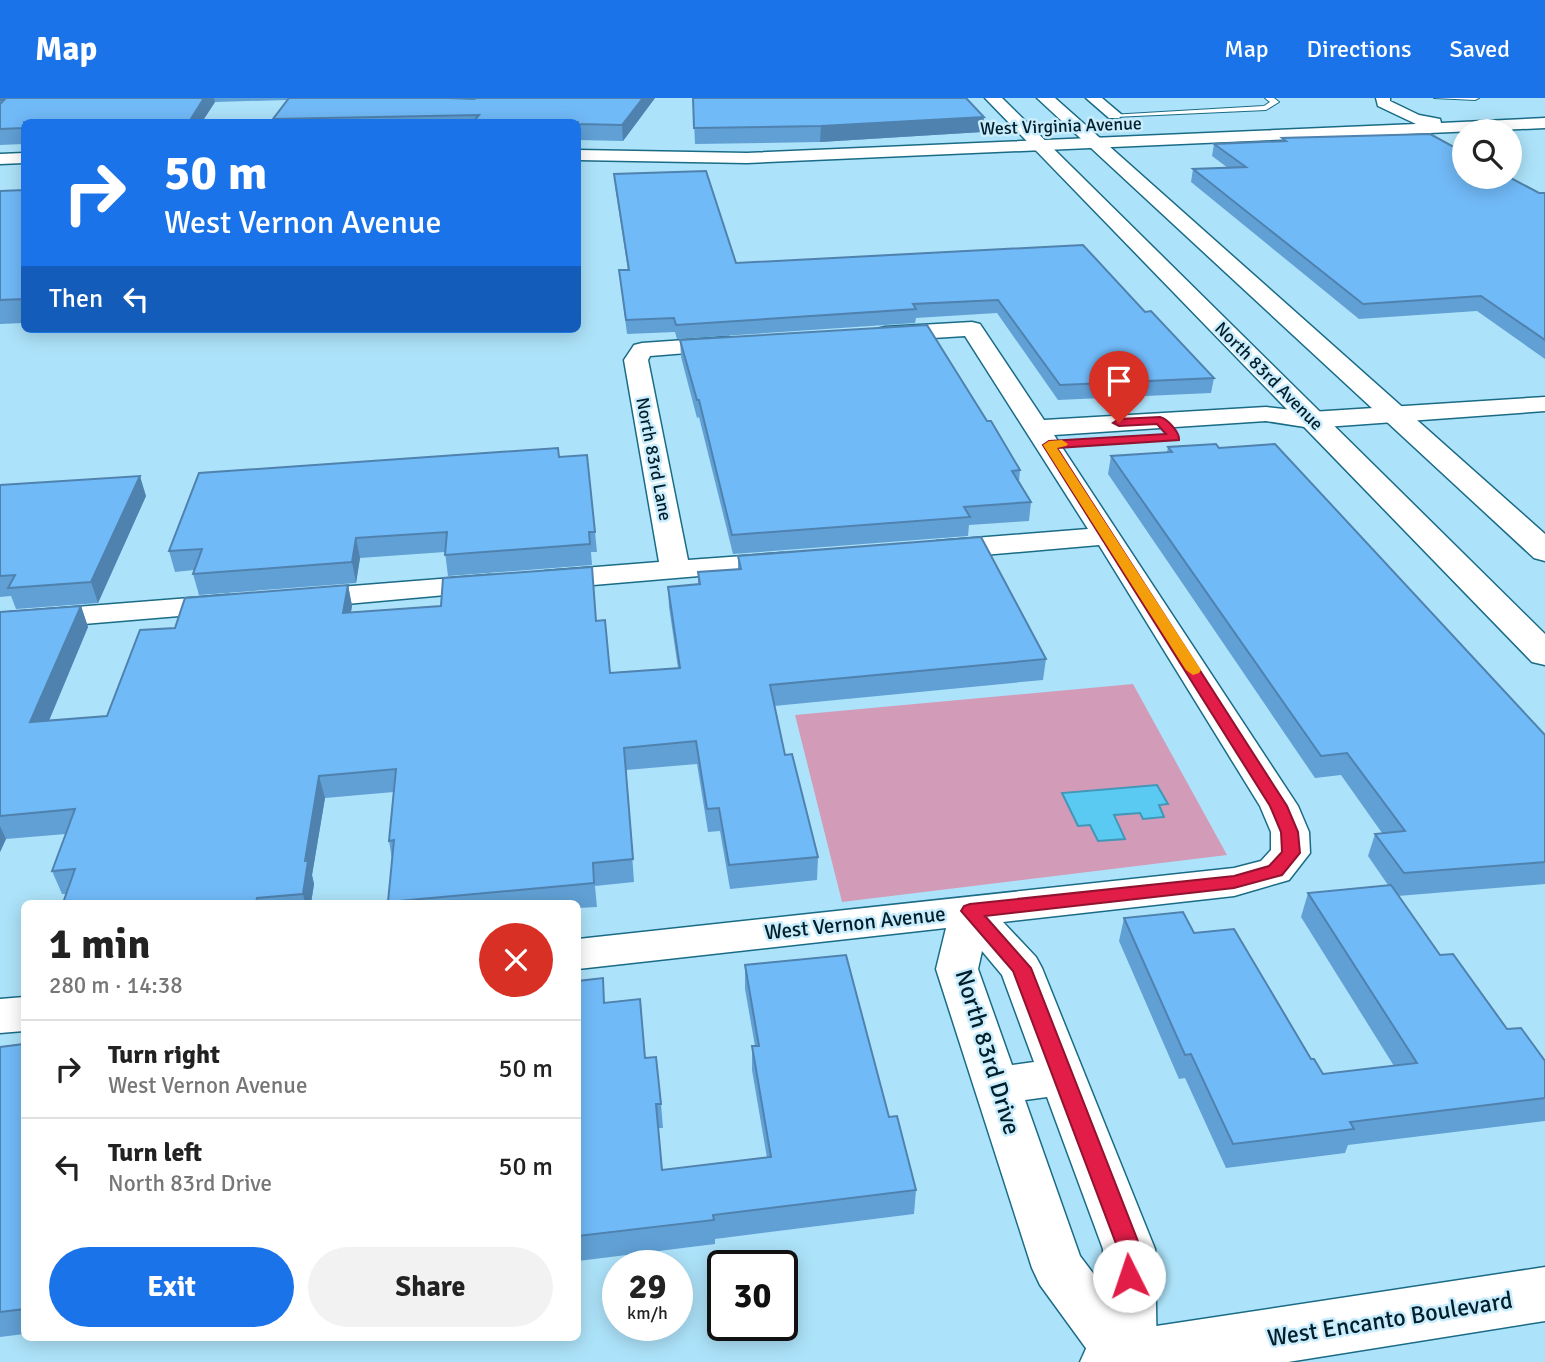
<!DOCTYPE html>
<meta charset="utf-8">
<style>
:root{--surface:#fff;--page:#f2f2f2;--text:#222;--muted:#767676;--line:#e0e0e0;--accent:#1a73e8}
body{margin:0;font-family:Signika,sans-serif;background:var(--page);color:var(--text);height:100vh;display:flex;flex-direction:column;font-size:26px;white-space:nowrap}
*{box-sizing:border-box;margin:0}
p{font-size:23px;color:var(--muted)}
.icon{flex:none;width:38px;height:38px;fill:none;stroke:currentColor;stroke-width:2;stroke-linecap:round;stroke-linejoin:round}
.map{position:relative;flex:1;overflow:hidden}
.panel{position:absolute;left:21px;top:802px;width:560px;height:441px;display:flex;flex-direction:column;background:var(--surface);border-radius:10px;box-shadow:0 4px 18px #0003}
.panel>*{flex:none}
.guide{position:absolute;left:21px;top:21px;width:560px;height:214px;border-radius:10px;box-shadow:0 4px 18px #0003;background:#1a73e8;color:#fff;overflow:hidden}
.controls{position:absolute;left:1452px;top:21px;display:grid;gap:14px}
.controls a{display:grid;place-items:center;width:70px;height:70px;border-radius:50%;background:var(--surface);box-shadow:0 4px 18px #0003;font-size:35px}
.speed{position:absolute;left:602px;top:1152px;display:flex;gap:14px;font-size:35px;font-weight:700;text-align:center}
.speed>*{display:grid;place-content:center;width:91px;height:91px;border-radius:50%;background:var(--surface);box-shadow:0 4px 18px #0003;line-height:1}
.speed small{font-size:18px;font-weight:400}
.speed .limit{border:4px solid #111;border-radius:10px;background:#fff;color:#111}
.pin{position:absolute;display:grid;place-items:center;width:60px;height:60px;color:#fff;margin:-72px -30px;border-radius:50% 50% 50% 0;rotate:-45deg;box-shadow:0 0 7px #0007}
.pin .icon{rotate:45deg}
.me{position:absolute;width:77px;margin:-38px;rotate:356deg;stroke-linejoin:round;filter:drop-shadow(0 0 5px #0008)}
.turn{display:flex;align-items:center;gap:24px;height:147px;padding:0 28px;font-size:32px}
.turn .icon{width:91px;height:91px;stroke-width:2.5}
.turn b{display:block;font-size:49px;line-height:60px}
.then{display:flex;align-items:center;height:66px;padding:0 28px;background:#0003;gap:14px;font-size:26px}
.round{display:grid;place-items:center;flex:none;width:74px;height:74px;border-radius:37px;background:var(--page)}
.head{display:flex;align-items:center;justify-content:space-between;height:119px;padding:0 28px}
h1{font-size:42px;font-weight:700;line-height:52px}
.action{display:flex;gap:14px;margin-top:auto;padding:14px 28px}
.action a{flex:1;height:80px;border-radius:42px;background:var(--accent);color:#fff;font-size:28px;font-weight:700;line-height:80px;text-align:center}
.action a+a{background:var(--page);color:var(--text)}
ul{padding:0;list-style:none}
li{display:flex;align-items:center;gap:21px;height:98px;padding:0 28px;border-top:2px solid var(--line)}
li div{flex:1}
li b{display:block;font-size:26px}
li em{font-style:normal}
header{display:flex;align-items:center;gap:42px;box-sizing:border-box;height:98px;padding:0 35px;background:var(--accent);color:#fff}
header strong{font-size:33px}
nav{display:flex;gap:38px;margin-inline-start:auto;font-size:24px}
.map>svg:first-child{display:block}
.green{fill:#d29cb9}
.water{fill:#5bcaf3;stroke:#4097b7;stroke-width:2}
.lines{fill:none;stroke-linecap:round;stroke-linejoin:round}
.service-casing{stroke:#1a6b86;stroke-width:2}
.minor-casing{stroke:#1a6b86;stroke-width:3}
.tertiary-casing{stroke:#1a6b86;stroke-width:3}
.secondary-casing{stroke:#1a6b86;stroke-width:3}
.service{fill:#fff;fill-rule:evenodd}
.minor{fill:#fff;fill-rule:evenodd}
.tertiary{fill:#fff;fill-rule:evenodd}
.secondary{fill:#fff;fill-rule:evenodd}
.wall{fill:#61a0d5}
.shaded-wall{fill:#4f82ae}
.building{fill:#71baf8;stroke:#4f82ae;stroke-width:2}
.route{fill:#e11d48;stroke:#92132f;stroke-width:2}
.slow{fill:#f59e0b}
.labels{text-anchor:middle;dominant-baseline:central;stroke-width:5;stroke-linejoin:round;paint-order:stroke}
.far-street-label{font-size:18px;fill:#001f2b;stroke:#caedfd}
.street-label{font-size:21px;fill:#001f2b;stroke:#caedfd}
.near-street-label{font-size:24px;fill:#001f2b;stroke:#caedfd}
</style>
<header>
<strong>Map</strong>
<nav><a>Map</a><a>Directions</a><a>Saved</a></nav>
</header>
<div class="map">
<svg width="1545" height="1264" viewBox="0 0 1545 1264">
<rect width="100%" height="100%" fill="#ade3fa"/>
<!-- green -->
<path class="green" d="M1133,586L1227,757L842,804L795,617Z"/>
<!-- water -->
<path class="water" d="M1157,687L1168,706L1159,707L1164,719L1143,721L1140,715L1114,717L1125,741L1098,743L1090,727L1078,728L1062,695Z"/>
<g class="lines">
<!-- service casing -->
<g class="service-casing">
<path id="service" d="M1265,0H1274L1279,4L1266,12L1114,19L1110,17L1264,8L1270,4Z
M1434,0H1479L1475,2Z"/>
</g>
<!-- minor casing -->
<g class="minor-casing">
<path id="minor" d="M1086,0H1102L1122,17L1119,20H1109Z
M1376,0H1390V3L1419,17L1440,21L1441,25L1545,20V30L747,65L578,62V52L747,55L1416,26L1378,8Z
M24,55V65L0,66V56Z
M972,224L980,226L1044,322L1266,309L1311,314L1545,299V313L1311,330L1266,323L1054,337L1298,708L1309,734L1310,755L1289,782L1234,798L1003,824L1036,859L1042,870L1155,1151L1157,1264H1096L1040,1187L1032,1170L936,871L946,830L578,871V841L1234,770L1261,763L1271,752V734L1260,708L1099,447L937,461L927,458L922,452L927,446L937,443L1088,431L965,238L885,243L877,241L874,236L877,231L885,229ZM982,853L1002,877L1034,964L1012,967L978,871ZM1047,999L1103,1151L1102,1187L1080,1158L1025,1002Z
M728,239L736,241L739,246L736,251L650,258L648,262L688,462L783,455L793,458L798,464L793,470L546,491L535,488L531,482L535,476L546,473L659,464L624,262L634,247L642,245Z
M490,477L501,480L505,486L501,492L302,510L291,508L287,501L291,494L302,492Z
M228,497L239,499L243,506L239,513L0,533V515Z
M24,899V933L0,935V901Z"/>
</g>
<!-- tertiary casing -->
<g class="tertiary-casing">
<path id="tertiary" d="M1545,1169V1223L1288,1264H1080L1089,1244L1110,1235Z"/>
</g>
<!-- secondary casing -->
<g class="secondary-casing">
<path id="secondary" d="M985,0H1002L1545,536V567L1532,564Z
M1037,0H1055L1545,436V463L1534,460Z"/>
</g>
<!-- service -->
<use href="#service" class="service"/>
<!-- minor -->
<use href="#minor" class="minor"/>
<!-- tertiary -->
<use href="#tertiary" class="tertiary"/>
<!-- secondary -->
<use href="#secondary" class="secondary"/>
</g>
<!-- wall -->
<path class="wall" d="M0,0H655L623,43L578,42V24H274L273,21L287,2L215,4L202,24H24V46L0,47Z
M693,0L982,34L820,44L695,46Z
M1282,40L1539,95H1545V261L1477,213L1359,221L1191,84L1193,71L1228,70L1212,58L1214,46L1282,43Z
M614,76L736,165L1145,214L1214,280L1211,295L1058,302L997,215L916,220L915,225L677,241L675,234L627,236L619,172H628L615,88Z
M24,92V225L0,226V93Z
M680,242L987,323L1020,372L1019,383L1031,404L1029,423L969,427L968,438L733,456L699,319L697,320L681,259Z
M1168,349L1219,350L1545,637V786L1398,798L1440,857L1507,931L1545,963V1023L1348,1047L1345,1055L1226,1070L1185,980L1179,981L1119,843L1124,820L1194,835L1311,961L1323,976L1394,968L1301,819L1308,795L1388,787L1368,758L1375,736L1382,735L1341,677L1315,680L1108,376L1111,358L1167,354Z
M559,359L595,434L597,454H591L592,467L448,478L445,454L360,460L356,485L199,497L193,476L194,472L175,474L169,453Z
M0,387L146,398L98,505L16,511L11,498L0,499Z
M738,458L1046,561L1043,582L774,608L785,657L818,759L817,782L730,791L720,733L708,734L697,666L626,672L634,784L595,788L597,809L578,810V805H388L392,761L389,743L394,694L325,700L312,777L314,786L311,805H63L66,796H62L52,773L66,736L6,741L0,754V514L81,508L88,529L49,623L107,618L175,530L348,487L352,508L351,514L596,523L610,575L678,570L669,509L668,489L698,487V474L738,472Z
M745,867L889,1019L916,1092L914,1116L715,1141V1146L578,1163V883L605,905L645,960L661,1006L663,1030H658L662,1072L767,1060L752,972V948H755L745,891Z
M24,946V1236L0,1239V949Z"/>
<!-- shaded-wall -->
<path class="shaded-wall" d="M204,0H214L215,4L202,24H189Z
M643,0H655L623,43L622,27Z
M984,19L982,34L820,44L821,28Z
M140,378L146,398L98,505L91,484Z
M356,440L360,460L356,485L352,464Z
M348,487L352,508L347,536L343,515Z
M81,508L88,529L39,646L30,624Z
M319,678L325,700L312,777L314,786L311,805H305L303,796L305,763Z
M0,728L6,741L0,754Z"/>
<!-- building -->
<path class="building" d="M0,0H204L189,24H24V30L0,31V6L4,2H0Z
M289,0H449L474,1L476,0H643L622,27L578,26V24H473L479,17L273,21Z
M693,0H966L984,19L821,28L694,30Z
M1430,36L1465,55V79H1509L1539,95H1545V242L1481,198L1363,206L1193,71L1246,69L1214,46L1286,43L1282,40Z
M706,73L736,165L1083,147L1145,214L1151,213L1214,280L1060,287L998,202L913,206L916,211L676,227L674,220L626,222L619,172H629L614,76Z
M24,92V201L0,202V93Z
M927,227L987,323H991L1020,372L1012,373L1031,404L964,409L970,419L732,437L699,302H697L680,242Z
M1216,346L1219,350L1275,346L1545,637V764L1404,775L1375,736L1405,733L1347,655L1321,658L1111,358L1172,354L1168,349Z
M558,350L559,359L587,357L595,434H589L590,446L445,457L447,434L356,440L352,464L193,476L202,451L169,453L199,375Z
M140,378L91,484L8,490L15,477L0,478V387Z
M981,439L1046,561L770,587L785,657L792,656L818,759L729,767L719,710L707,711L696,643L624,650L633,761L593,765L594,785L388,804L394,742L389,743L396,671L319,678L305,763H308L303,796L257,800L256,805H63L75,771L52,773L75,711L0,718V514L81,508L30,624L107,618L140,532L175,530L185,500L348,487L343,515L441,508L443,480L592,469L596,523L605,522L610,575L680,570L668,489L700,486L698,474L741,471L738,458Z
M1391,787L1440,857L1453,856L1507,931L1521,930L1545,963V1000L1350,1024L1354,1031L1233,1046L1191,956L1185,957L1124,820L1183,814L1194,835L1234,831L1311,961H1314L1323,976L1417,965L1308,795Z
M846,857L889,1019L897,1018L916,1092L713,1117L714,1122L578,1138V883L603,880L604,905L640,901L645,960L656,959L661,1006H656L662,1072L771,1059L752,948H759L745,867Z
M24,946V1211L0,1214V949Z"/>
<!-- route -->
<path class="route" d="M1160,319C1168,321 1180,335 1179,342L1057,350L1287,708L1298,734L1300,755L1282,777L1234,790L985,818L1031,870L1141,1151V1178L1137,1186L1129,1189L1120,1186L1117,1178L1118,1151L1013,873L961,813L964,808L970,806L1234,778L1269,768L1282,754L1281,734L1270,708L1043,347L1049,343L1166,336L1157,326L1119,328L1113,325L1119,321Z"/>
<!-- slow -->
<path class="slow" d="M1062,342L1068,346L1066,348L1057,350L1201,572L1199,575L1193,577L1186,572L1043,347L1049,343Z"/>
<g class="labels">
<!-- far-street labels -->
<g class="far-street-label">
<text transform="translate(1061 28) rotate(-2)">West Virginia Avenue</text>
<text transform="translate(1269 278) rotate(45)">North 83rd Avenue</text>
<text transform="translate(654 361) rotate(79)">North 83rd Lane</text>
</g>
<!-- street labels -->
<g class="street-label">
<text transform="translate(855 825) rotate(-6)">West Vernon Avenue</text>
</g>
<!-- near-street labels -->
<g class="near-street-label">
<text transform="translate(988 954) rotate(73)">North 83rd Drive</text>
<text transform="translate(1390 1221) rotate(-9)">West Encanto Boulevard</text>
</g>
</g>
</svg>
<div class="controls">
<a><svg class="icon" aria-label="search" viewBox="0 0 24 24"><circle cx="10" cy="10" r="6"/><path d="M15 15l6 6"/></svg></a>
</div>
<div class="speed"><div>29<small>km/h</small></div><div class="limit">30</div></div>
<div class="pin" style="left:1119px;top:325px;background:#d93025"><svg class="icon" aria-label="arrive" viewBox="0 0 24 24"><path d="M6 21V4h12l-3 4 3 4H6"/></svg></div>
<svg class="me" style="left:1129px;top:1178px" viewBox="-20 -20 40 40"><circle r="19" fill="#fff"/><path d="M0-13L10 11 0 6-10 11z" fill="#e11d48"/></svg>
<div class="guide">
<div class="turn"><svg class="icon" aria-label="right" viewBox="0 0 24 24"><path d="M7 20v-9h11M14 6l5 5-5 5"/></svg><div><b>50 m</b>West Vernon Avenue</div></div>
<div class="then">Then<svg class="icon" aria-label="left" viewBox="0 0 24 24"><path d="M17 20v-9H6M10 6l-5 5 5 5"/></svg></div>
</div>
<section class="panel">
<div class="head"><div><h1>1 min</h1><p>280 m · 14:38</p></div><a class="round" style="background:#d93025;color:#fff"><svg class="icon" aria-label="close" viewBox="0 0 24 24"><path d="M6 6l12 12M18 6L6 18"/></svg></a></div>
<ul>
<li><svg class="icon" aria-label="right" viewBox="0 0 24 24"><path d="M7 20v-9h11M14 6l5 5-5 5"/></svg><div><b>Turn right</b><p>West Vernon Avenue</p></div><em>50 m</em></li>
<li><svg class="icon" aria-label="left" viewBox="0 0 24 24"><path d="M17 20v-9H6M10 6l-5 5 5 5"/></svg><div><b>Turn left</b><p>North 83rd Drive</p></div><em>50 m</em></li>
</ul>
<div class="action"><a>Exit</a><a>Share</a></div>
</section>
</div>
